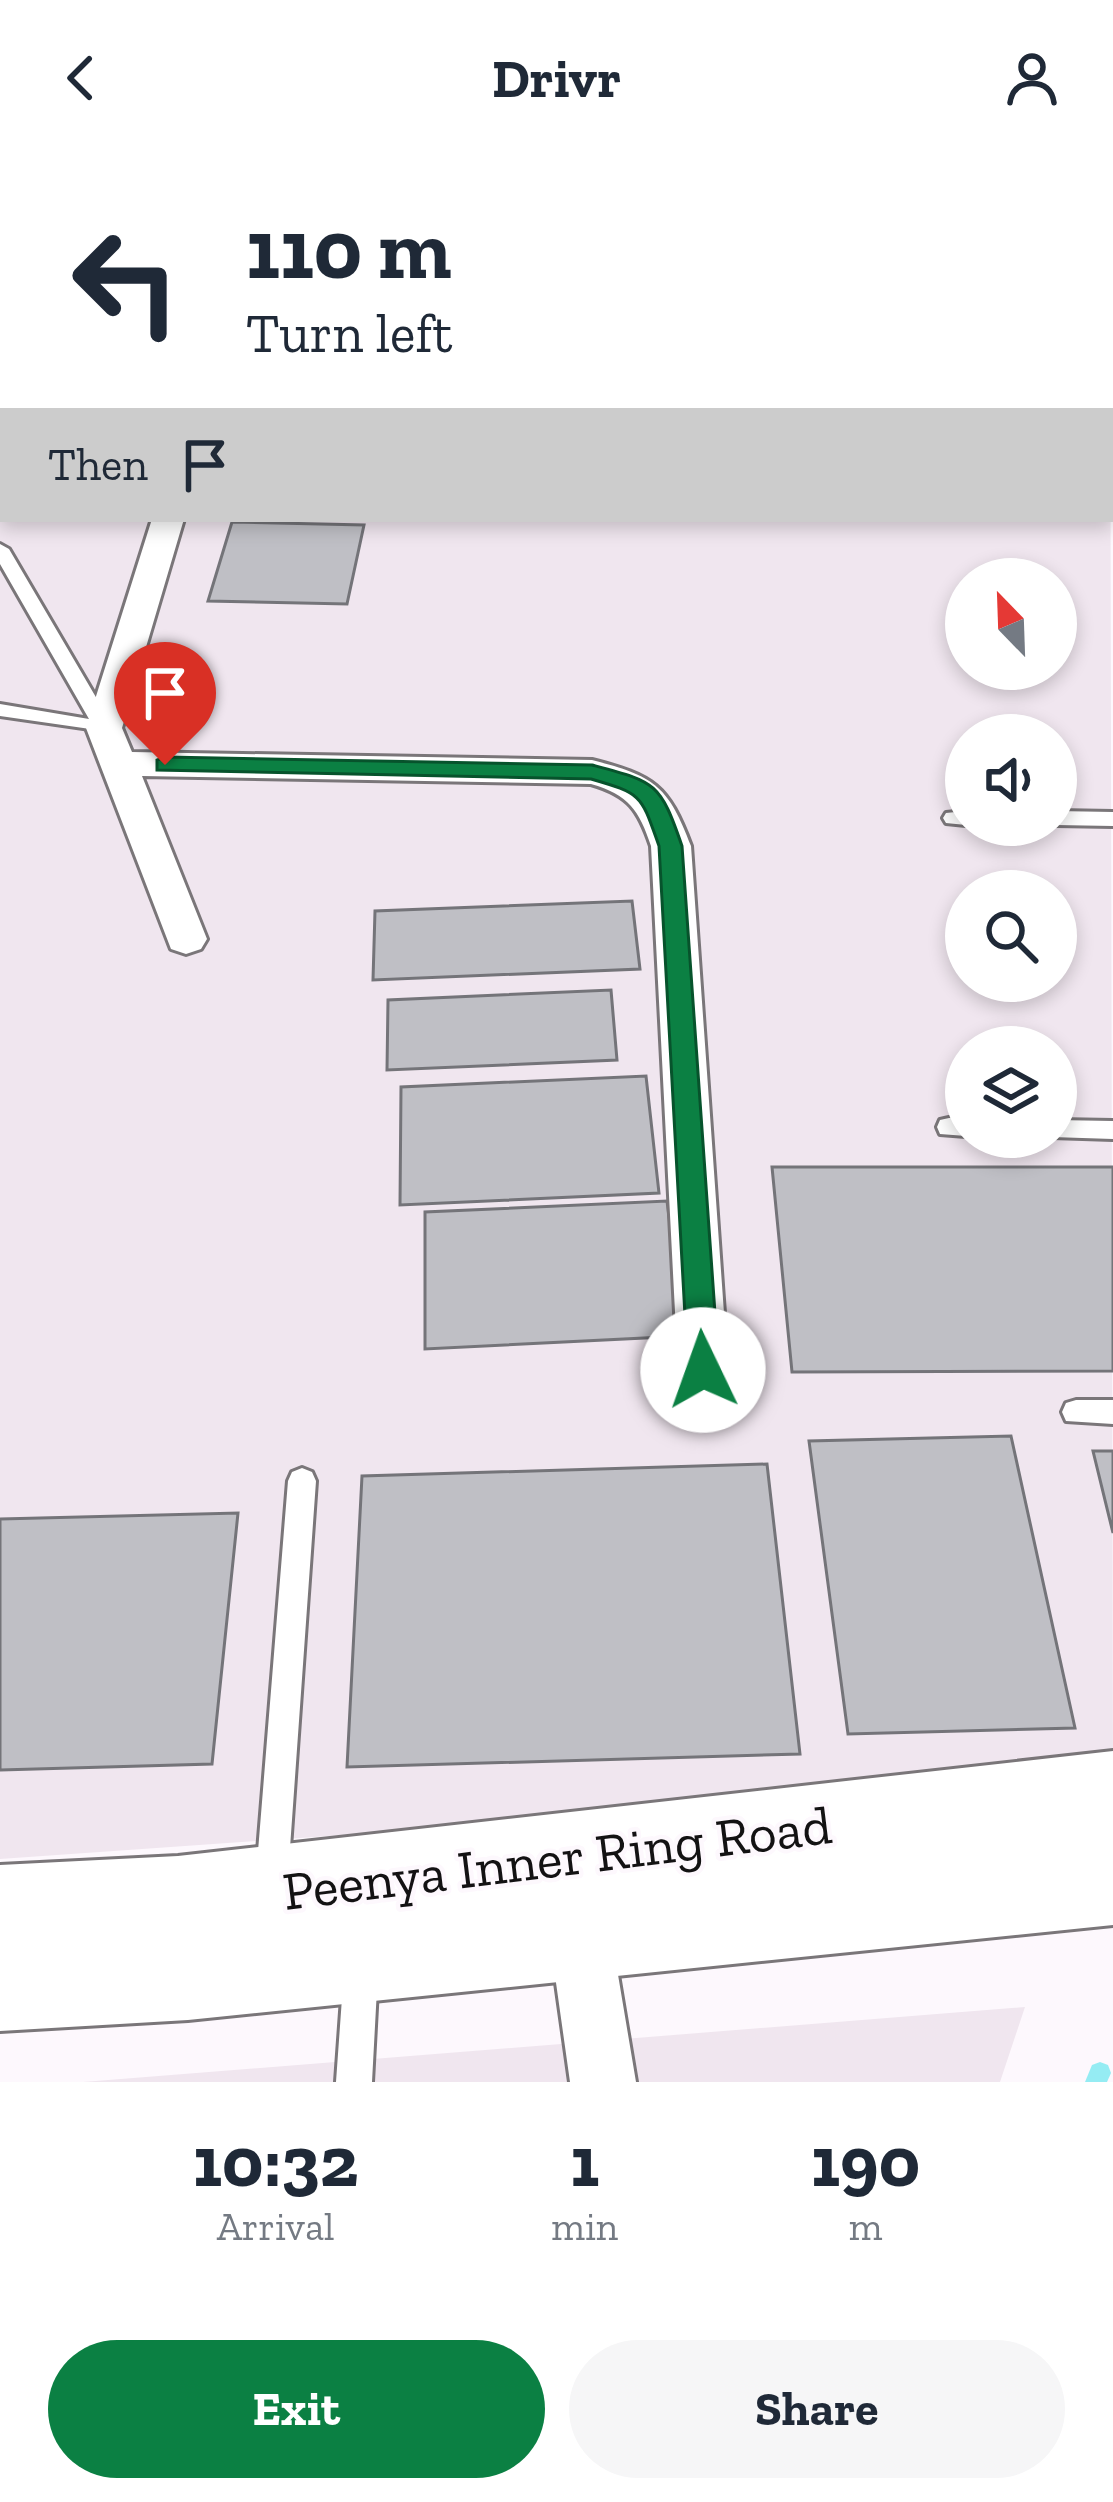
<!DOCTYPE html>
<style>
:root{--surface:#fff;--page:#f6f6f7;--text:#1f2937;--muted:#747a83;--accent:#0b8043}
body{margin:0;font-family:"Zilla Slab",serif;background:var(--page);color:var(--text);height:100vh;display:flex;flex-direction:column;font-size:45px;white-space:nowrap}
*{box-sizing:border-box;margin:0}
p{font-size:39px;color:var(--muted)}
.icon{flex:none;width:66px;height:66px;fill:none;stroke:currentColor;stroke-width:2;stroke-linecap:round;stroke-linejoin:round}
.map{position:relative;height:1926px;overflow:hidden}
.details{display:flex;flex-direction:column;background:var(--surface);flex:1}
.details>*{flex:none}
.top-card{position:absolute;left:0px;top:0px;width:1113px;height:366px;box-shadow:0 6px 18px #0003;background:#fff;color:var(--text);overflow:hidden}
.needle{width:78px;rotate:337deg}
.tools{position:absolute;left:945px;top:402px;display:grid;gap:24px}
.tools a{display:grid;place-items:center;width:132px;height:132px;border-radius:50%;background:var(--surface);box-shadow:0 6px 18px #0003;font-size:60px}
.pin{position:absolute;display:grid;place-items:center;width:102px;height:102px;color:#fff;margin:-123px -51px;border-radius:50% 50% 50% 0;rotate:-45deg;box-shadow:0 0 12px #0007}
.pin .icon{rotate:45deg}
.me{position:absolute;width:132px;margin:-66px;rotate:357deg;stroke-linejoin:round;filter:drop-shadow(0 0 9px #0008)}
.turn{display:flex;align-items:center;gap:42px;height:252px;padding:0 48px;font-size:54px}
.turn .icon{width:156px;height:156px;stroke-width:2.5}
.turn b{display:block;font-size:84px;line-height:102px}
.then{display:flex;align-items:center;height:114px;padding:0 48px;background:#0003;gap:24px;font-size:45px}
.eta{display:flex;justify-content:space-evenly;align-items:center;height:204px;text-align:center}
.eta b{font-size:72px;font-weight:700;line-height:84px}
.cta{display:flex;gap:24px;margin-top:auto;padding:24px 48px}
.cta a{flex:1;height:138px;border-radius:72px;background:var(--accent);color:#fff;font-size:48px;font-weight:700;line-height:138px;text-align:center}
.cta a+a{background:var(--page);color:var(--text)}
header{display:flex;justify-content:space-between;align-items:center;height:156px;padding:0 48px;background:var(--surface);font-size:54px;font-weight:700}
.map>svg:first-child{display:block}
.built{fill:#f0e6ef;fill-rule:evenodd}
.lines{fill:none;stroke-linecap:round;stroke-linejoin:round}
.stream{fill:#95ecf3;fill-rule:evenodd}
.building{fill:#bfbfc5;stroke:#747479;stroke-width:3}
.service-casing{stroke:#7a7679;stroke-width:6}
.minor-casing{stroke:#7a7679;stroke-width:6}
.tertiary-casing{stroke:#7a7679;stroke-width:6}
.secondary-casing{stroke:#7a7679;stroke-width:6}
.service{fill:#fff;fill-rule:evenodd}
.minor{fill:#fff;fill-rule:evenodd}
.tertiary{fill:#fff;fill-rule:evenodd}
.secondary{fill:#fff;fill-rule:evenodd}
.route{fill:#0b8043;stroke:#07532c;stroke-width:3}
.labels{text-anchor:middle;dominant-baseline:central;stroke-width:9;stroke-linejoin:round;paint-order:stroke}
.near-street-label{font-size:54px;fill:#131213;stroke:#fdf8fd}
</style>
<header><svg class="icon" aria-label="back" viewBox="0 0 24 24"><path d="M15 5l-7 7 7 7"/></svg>Drivr<svg class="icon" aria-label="person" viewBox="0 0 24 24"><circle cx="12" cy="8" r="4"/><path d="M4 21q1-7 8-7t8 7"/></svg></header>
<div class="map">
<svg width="1113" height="1926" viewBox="0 0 1113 1926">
<rect width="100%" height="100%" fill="#fdf8fd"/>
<!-- built -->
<path class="built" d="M0,0H1081L3,3V363H1110V68L1113,1625L0,1703ZM966,423H1056V513H966ZM966,579H1056V669H966ZM966,735H1056V825H966ZM966,891H1056V981H966Z
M1025,1851L1000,1926H83Z"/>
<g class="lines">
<!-- stream -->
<path class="stream" d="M1100,1906L1108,1909L1111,1917L1107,1926H1085L1092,1909Z"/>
</g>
<!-- building -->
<path class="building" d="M232,366L364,369L347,448L208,445Z
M632,745L640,813L373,824L375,755Z
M611,834L617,904L387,914L388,844Z
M646,920L659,1037L400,1049L401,931Z
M772,1011H1113V1215L792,1216Z
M667,1045L684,1180L425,1193V1056Z
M1011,1280L1075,1572L848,1578L809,1285Z
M1093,1295H1113V1377Z
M767,1308L800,1598L347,1611L362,1320Z
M238,1357L212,1608L0,1614V1363Z"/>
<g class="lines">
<!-- service casing -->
<g class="service-casing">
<path id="service" d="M1110,70H1113V78H1110Z
M1110,165H1113V173H1110Z
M1110,329H1113V339H1110Z
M0,388L9,393L114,572L111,576L0,560V548L89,563L0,408Z
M966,655V669L946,667L943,662L946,657Z
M1056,655L1113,656V670L1056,669Z
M949,962H966V980L940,978L937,971L940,964Z
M1056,964L1113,965V983L1052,981H1056Z
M1076,1244H1113V1268L1066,1265L1062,1256L1066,1247Z
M302,1312L312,1316L316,1325L288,1720L284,1732L272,1736L260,1732L256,1720L288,1325L292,1316Z
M361,1797L373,1802L378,1814L372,1926H336L344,1814L349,1802Z"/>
</g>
<!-- minor casing -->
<g class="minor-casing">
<path id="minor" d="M268,0H292L267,3Z
M152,363H184L122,572L132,596L592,604C654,620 668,629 691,690L728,1214L721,1230L703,1236L685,1230L678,1214L651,690C639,654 629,639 591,628L142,620L207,783L201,793L186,798L171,793L86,572Z
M580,1746L602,1755L611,1777L636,1926H570L549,1777L558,1755Z"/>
</g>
<!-- tertiary casing -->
<g class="tertiary-casing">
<path id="tertiary" d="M1110,11L1113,12V38H1110Z"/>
</g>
<!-- secondary casing -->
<g class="secondary-casing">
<path id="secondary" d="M1113,1595V1769L188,1864L0,1875V1709L178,1700Z"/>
</g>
<!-- service -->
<use href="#service" class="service"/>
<!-- minor -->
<use href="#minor" class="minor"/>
<!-- tertiary -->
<use href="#tertiary" class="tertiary"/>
<!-- secondary -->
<use href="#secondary" class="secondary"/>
</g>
<!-- route -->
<path class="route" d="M165,601L592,609C656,626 660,626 682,690L719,1214L714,1224L703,1227L692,1224L688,1214L659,690C641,639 643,638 591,623L157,614V604Z"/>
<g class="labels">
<!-- near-street labels -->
<g class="near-street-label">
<text transform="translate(557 1702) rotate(-7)">Peenya Inner Ring Road</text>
</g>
</g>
</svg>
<div class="tools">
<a><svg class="needle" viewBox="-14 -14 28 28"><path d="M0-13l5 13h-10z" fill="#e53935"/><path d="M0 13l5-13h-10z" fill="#747a83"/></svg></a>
<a><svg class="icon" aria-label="sound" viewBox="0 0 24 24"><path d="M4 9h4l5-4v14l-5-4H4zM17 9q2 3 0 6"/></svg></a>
<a><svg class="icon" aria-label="search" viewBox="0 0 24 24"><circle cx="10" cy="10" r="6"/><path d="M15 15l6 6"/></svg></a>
<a><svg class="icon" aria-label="layers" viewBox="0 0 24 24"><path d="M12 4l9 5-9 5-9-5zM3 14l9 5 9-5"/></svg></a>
</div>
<div class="pin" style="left:165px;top:609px;background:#d93025"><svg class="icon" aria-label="arrive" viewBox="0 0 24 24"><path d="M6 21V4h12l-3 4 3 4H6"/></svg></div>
<svg class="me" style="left:703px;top:1214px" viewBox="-20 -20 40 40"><circle r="19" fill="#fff"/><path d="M0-13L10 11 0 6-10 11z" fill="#0b8043"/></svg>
<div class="top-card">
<div class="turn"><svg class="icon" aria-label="left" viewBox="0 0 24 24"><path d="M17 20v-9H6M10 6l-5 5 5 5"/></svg><div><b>110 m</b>Turn left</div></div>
<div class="then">Then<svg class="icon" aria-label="arrive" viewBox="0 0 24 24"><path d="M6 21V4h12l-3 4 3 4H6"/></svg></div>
</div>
</div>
<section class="details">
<div class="eta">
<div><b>10:32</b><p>Arrival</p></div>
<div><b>1</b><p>min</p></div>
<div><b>190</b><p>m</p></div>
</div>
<div class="cta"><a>Exit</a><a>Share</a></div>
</section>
